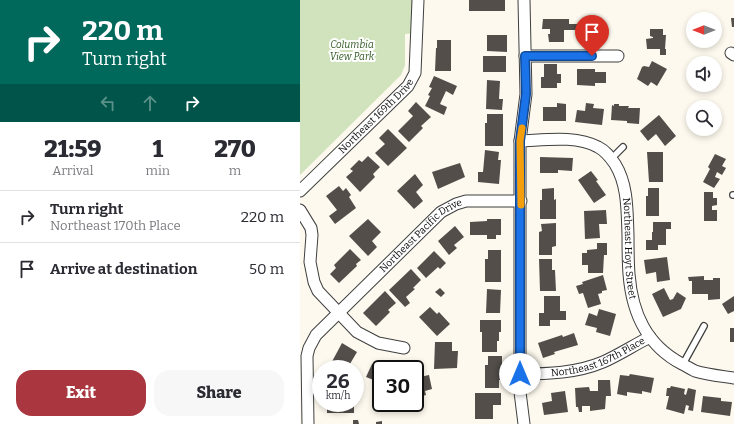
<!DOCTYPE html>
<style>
:root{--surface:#fff;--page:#f7f7f7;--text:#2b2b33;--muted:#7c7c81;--line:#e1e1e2;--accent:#aa373f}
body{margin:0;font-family:Bitter,serif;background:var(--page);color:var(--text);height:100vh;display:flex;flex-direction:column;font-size:15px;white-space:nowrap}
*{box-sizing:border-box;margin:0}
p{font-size:13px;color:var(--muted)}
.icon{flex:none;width:22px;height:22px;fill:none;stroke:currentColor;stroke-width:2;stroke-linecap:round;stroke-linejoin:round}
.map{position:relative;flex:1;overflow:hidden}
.side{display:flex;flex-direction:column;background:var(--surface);width:300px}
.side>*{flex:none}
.hud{background:#00695c;color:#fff;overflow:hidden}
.needle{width:26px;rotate:270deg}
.tools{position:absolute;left:386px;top:12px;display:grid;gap:8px}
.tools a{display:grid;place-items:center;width:36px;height:36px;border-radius:50%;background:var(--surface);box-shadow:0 2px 6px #0003;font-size:20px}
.speed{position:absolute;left:12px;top:360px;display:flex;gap:8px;font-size:20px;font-weight:700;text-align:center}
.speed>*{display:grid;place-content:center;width:52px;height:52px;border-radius:50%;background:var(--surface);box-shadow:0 2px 6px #0003;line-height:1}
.speed small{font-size:10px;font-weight:400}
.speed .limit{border:2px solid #111;border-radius:6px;background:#fff;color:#111}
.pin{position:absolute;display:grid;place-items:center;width:34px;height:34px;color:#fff;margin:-41px -17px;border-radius:50% 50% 50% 0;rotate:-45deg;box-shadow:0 0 4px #0007}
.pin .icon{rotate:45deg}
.me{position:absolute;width:44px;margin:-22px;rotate:0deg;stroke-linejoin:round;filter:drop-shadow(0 0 3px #0008)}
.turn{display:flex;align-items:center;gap:14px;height:84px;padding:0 16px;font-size:18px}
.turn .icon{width:52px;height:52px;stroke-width:2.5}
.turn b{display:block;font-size:28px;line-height:34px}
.lanes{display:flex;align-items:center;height:38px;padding:0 16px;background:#0003;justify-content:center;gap:20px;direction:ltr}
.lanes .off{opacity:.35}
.eta{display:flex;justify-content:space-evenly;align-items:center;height:68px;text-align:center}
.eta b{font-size:24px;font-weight:800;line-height:28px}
.action{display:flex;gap:8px;margin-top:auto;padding:8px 16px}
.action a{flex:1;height:46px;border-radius:16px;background:var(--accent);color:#fff;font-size:16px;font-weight:800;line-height:46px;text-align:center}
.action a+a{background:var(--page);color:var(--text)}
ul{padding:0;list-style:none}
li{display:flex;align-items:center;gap:12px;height:52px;padding:0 16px;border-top:1px solid var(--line)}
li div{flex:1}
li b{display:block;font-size:15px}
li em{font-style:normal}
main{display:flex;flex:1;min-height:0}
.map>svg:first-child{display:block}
.green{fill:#d1e3bc}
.building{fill:#534e4a}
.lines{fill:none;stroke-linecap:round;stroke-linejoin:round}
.lane-casing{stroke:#3f3f3f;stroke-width:8}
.street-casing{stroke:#3f3f3f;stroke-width:13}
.lane{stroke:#fff;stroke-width:5.5}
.street{stroke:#fff;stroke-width:11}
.route-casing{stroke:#114b97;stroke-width:10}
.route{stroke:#1a73e8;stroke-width:7}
.slow{stroke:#f59e0b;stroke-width:7}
.labels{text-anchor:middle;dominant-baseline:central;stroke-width:4;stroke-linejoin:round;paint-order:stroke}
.park-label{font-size:10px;font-style:italic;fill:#325b26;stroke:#fff}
.street-label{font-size:10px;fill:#0c0c0c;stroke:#fff}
</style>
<main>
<section class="side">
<div class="hud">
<div class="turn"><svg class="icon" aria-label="right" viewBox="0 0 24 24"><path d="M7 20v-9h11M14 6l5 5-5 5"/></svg><div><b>220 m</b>Turn right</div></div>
<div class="lanes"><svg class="icon off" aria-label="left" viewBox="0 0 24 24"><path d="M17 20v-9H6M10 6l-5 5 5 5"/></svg><svg class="icon off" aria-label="ahead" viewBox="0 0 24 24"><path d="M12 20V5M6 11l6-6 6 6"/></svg><svg class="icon" aria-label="right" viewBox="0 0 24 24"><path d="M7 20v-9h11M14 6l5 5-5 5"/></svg></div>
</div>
<div class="eta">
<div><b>21:59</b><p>Arrival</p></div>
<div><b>1</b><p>min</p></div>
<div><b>270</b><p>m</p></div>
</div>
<ul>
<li><svg class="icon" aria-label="right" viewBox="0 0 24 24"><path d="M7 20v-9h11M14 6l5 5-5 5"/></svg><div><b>Turn right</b><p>Northeast 170th Place</p></div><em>220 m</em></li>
<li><svg class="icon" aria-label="arrive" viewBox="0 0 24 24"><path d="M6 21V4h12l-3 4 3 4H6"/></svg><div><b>Arrive at destination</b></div><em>50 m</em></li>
</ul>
<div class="action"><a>Exit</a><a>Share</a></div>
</section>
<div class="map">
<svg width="434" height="424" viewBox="0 0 434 424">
<rect width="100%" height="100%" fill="#fdf9ee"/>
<!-- green -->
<path class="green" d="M0,0H117V33L105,34V65L101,75L0,175Z"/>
<!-- building -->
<path class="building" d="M169,0H205V11H169Z
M415,18H416L417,33H415Z
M431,18H434V27H432Z
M243,19H269V24H278L277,30H264V42H249L248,34H250V29H242Z
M282,22L303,24L302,38H293V41H283V37H281Z
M350,29H363V35H366L365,49H366V55H360V49H347L346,39L353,38V37L350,36Z
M187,35H207V52L187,51Z
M137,40H151V71H135L136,48H137Z
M183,56H206V72H183Z
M352,61L367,69L357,86L351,82L348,86L337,79L342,67L344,66L349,67Z
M244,64H257V74H261V83H257V88H241V77H244Z
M277,69H295V72H306V83H295V86L277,85Z
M134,76L157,86L153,95L146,91L140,104L147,107L144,115L125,106L130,96L128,95L132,88L129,87Z
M187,80L200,81L199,99H203L202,110L186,109Z
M116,102L131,117L121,126L123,128L109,142L98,131L113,116L108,111Z
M257,103L266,104V121H243V107H257Z
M286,103L294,104L293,108L304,109L302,125L275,122L277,110L285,111Z
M314,104H319V106H329L328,108H340L339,124L327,123V121L311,120L312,105L314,106Z
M187,114H203V146H185V123H187Z
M359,115L376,136L365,146L356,134L348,141L340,131Z
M88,129L107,148L88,166L75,153L85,144L79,138Z
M185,150L199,152L198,160H201L199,184L178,182V172H183Z
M347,152H363V182H349Z
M415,154L426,159L422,166L426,168L422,175L417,172L415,177L420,179L414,188L403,182L410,169L408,167Z
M68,156L80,167L73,174L75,177L60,192L46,177L53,171L50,169L59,160L62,162Z
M240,157L273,158L272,171L258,170V173H240Z
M160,163L165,177L138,189L132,172Z
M291,171L298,180L296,181L306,195L294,203L278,180Z
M115,174L123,185L116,192L123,201L114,209L97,191Z
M39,186L43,191L46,188L51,195L49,197L56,208L35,224L29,216L37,210L26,196Z
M254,188V200L256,199V219H240V200H242V189Z
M348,188H359V216H346V196H348Z
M404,192H413V198H417V205L412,206V210H417V221H404Z
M306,210L307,224H299L300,238L285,239L284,211Z
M68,219L81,232L72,241L77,247L68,256L49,236Z
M187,219H201V235H196V239H187V235H170V222L187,221Z
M353,222H371V229H366V245H358V250H346V240H352V232H353Z
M256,223V246L252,247V255H239V232L242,231L241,224Z
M155,226L164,237L154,245L157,248L149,255L138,241Z
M297,243H307V255H304L303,273H288V265H282V253H287V250L297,249Z
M50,249L61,260L56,264L57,266L39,283L30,274L36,268L34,265Z
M188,250H201V282H185V259H188Z
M134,251L146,263L140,269L138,267L126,278L117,268Z
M367,257L370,280L357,282L356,272L346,274L344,260Z
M239,259H252V270H255L256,291H240Z
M111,269L121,280L113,288L115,289L106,297L110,303L105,307L89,290Z
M303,275L307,290L302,291V293L298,294L301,304L288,308L283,293L279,294L276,286L283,284L282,282Z
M404,276V280H413V278H420V299L408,300V294H392V281H389L388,277Z
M140,288L145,293L141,297L135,292Z
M364,288L370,300L373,299L377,292L386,298L381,309L363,317L352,294Z
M187,289L201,290L200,313H186Z
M85,291L96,303L88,310L90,312L76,326L63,313Z
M244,296H260V311H266V320H250V326H239V313H244Z
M434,296V311L428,314L422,304Z
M130,307L137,314L139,312L150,324L137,336L119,317Z
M299,309L316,314L310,336L296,332L297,328L285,325L289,313L297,316Z
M180,320H201V332H199V341H197V352H182V332H180Z
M430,328H434V342H430Z
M274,333L278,345L254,352L255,354L243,358L238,343L262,335L263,337Z
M135,342H152V351H158L157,368L134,369Z
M42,343L57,352L47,369H28Z
M188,356H202V380H199V388H185V365H188Z
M72,364L81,368V387L75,385L76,381L66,377Z
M330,374L354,378L351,393L342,391V394L327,392V396L317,394L320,375L329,376Z
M129,375L132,389L125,391L126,395L115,398V378Z
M298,380H310L311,396H306L305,409L290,411V406H282V412H279L278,407H276L275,388L289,387L290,391H298Z
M371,386L385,389L384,394L386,395L388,388L396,390L393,411L388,410L389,406L386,405L384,414L366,409L369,396H366L367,388H370Z
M265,391L268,412L244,415L242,403L252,401L251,393Z
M175,393H201V405H193V419H175Z
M403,396L421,398V401L432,402L430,416L401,412Z
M27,403H50V406H54V413H27Z
M53,420H58L59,424H53Z
M82,421V424H76V422Z"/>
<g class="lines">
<!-- lane casing -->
<g class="lane-casing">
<path id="lane" d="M311,159L323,147
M433,195H434
M383,364L404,326"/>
</g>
<!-- street casing -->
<g class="street-casing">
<g id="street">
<path d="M431,53L434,55"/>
<path d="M225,56H318"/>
<path id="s1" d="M220,141C245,140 276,135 298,147C306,151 310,157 315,164C328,185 327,211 328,235C328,248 328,261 329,274C332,313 346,345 382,364C386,366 391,369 395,371C408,375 421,376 434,378"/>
<path id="s2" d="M0,191L108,86L115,73L118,0"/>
<path d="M0,210L11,228L12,235L10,262L14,282L18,291L57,332L78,343L104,348"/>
<path id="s3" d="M220,374C248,374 277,373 303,362C319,355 334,345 350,337"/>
<path id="s4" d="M8,424L7,356L9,348L16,335L141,212L156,204L166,201H221"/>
<path d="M224,424L220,392V141L226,94L224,0"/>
</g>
</g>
<!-- lane -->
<use href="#lane" class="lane"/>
<!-- street -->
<use href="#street" class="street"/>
</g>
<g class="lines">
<!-- route casing -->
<g class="route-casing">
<path id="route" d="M220,374V141L226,94L225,56H292"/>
</g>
<!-- route -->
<use href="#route" class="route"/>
<!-- slow -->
<path class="slow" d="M221,205L220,141L222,128"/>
</g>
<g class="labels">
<!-- park labels -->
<g class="park-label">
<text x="52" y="45">Columbia<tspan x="52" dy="12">View Park</tspan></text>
</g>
<!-- street labels -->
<g class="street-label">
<text stroke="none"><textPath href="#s2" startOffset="107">Northeast 169th Drive</textPath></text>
<text stroke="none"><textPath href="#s4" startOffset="236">Northeast Pacific Drive</textPath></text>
<text stroke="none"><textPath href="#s1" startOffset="190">Northeast Hoyt Street</textPath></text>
<text stroke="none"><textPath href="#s3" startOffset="81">Northeast 167th Place</textPath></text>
</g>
</g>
</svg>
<div class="tools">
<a><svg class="needle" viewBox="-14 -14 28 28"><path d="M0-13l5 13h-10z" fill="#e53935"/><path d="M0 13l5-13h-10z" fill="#7c7c81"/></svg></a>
<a><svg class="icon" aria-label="sound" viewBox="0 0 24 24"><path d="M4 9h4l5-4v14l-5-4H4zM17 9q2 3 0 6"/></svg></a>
<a><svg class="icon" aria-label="search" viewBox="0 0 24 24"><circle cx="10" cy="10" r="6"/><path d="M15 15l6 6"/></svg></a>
</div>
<div class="speed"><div>26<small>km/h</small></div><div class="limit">30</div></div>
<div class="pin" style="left:292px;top:56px;background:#d93025"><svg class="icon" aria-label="arrive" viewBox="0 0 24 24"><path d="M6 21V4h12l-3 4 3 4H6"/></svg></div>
<svg class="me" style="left:220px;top:374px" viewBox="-20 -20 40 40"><circle r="19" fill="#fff"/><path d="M0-13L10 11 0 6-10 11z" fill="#1a73e8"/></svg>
</div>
</main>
